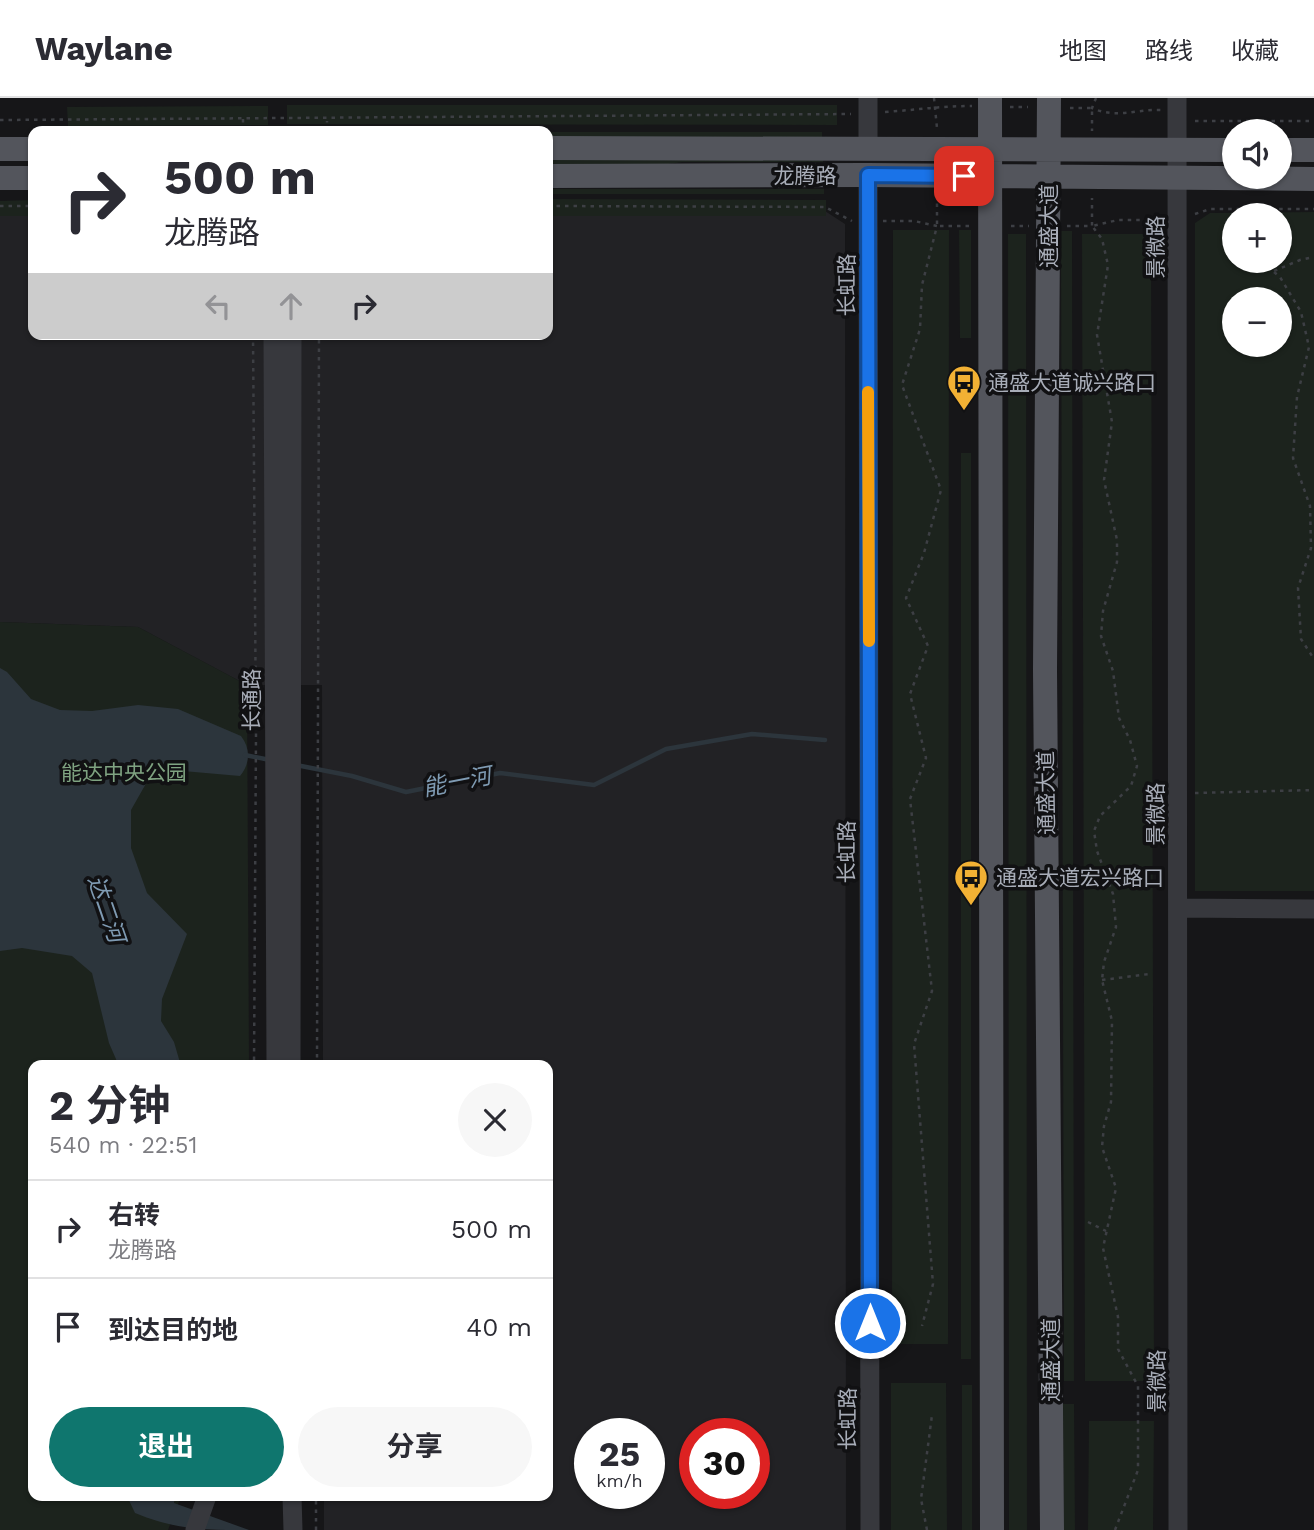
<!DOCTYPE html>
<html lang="zh">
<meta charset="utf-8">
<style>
:root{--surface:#fff;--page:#f7f7f7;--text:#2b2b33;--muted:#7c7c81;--line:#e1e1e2;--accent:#0f766e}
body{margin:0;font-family:"Work Sans","Noto Sans SC",sans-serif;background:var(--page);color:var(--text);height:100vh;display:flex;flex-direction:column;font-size:26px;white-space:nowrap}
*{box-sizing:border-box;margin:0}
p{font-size:23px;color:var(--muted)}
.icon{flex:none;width:38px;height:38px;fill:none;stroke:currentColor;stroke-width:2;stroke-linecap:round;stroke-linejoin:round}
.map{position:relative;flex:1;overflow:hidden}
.details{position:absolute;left:28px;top:962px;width:525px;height:441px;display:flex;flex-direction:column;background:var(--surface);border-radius:14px;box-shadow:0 2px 5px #0004}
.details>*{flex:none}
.hud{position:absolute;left:28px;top:28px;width:525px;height:214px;border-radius:14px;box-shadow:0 2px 5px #0004;background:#fff;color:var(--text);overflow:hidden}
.buttons{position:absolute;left:1222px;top:21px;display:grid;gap:14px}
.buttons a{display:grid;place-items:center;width:70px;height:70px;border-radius:50%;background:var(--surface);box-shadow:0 2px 5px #0004;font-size:35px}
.speed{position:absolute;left:574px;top:1320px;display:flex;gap:14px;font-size:35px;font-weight:700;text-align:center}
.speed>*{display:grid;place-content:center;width:91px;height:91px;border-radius:50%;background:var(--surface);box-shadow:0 2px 5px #0004;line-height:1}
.speed small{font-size:18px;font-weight:400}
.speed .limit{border:10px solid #d22;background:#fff;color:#111}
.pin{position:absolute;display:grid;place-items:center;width:60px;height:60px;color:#fff;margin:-30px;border-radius:14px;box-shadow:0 4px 10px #0006}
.me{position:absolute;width:77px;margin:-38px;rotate:0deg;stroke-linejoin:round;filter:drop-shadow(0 0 5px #0008)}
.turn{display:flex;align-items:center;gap:24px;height:147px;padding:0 21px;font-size:32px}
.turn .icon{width:91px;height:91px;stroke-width:2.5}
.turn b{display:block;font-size:49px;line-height:60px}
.lanes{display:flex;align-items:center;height:66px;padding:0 21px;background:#0003;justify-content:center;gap:35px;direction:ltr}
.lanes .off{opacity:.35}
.round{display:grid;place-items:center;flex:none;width:74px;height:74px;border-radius:37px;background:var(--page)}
.headline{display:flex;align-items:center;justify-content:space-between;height:119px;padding:0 21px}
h1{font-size:42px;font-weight:700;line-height:52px}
.cta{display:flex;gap:14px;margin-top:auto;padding:14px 21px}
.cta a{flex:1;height:80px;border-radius:42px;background:var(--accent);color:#fff;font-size:28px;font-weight:700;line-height:80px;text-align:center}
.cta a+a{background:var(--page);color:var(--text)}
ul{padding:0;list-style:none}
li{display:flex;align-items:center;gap:21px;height:98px;padding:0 21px;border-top:2px solid var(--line)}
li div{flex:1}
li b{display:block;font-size:26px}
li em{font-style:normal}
header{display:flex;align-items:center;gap:42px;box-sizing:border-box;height:98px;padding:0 35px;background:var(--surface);border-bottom:2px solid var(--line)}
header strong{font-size:33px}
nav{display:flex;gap:38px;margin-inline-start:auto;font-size:24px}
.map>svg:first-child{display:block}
.built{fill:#222225;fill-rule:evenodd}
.green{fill:#1c231d;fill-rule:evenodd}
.water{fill:#2c353c}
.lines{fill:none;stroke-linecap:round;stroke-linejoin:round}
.stream{stroke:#2c353c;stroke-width:4.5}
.path{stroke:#3d3f44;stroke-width:2.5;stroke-dasharray:3.5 5;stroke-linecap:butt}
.minor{stroke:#37383d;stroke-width:19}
.major{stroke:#53555c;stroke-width:24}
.route-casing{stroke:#114b97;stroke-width:18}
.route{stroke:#1a73e8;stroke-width:12}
.slow{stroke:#f59e0b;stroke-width:12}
.labels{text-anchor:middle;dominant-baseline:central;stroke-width:7;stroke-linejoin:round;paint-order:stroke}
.street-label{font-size:21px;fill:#a8adb8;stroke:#111113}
.poi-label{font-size:21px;fill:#a8adb8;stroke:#111113;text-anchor:start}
.park-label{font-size:21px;fill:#7fa381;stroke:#111113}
.water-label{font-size:23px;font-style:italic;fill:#7f9bb3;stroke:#111113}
</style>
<header>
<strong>Waylane</strong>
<nav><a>地图</a><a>路线</a><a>收藏</a></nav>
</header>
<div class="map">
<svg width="1314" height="1432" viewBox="0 0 1314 1432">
<rect width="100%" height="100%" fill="#161618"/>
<!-- built -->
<path class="built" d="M548,111L825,113L845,126L846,1432H324V1398H548V968H323L322,587H247L138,529L0,524V112H33V236H548ZM590,1335H649V1395H590ZM695,1335H754V1395H695Z"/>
<!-- green -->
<path class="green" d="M287,7H837V27L287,26Z
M268,8V27L68,28L67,9Z
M548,34H822V42L548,41Z
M823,59V64H683L615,73H548V60Z
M548,91H824V96H548Z
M548,101L826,102V118H548Z
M33,102V118H0V103Z
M1314,114V793H1195V125L1210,115ZM1234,117H1279V163H1234ZM1234,201H1279V247H1234Z
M893,132H949L948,1246H892Z
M959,132H971V240H960Z
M1061,133H1072L1074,1283H1064Z
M1008,136H1026L1027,1432H1009Z
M1082,136H1151L1154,1283H1085Z
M961,355H971V1261H961Z
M0,524L138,529L247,587L249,968H33V1398H181L168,1432H0Z
M891,1285H946L947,1432H891Z
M962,1287H972V1432H962Z
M1063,1306H1074L1075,1432H1064Z
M1089,1323H1154L1153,1432H1088Z"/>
<!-- water -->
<path class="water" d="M0,570L7,574L31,601L60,612L92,613L138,607L178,611L241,638C251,651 250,666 240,678L183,673L148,682L131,712V750L147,795L187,836L162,901L161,923L174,944L181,968H119L109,945L92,875L72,858L22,850L0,853Z
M127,1398H175L174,1405L249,1432C205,1432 176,1432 135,1415Z"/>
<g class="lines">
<!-- stream -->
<path class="stream" d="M245,657L270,662
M296,667L352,678L406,694L500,675L594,687L666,651L752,636L825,642"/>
<!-- path -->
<path class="path" d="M934,0L937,30
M1096,0L1092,10C1116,21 1136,11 1161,12
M1010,9H1028
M1070,10H1092V33
M885,14C915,12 942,8 972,8
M0,22L851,16
M1195,23H1314
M243,33V20
M327,33V23
M937,97V128H969
M0,108H33
M548,108L825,109L852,123
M1195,116L1210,111H1314
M883,123H914L937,128L922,187L920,231L902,287L941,392L924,455L906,500L928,548L910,596L926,660L910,701L932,893L914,946L933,1186L922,1228
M1226,123L1234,140
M1011,128H1029
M1067,128H1092V100
M1261,163L1280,179L1301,214L1309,249L1297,299L1293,360L1310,408L1311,450L1298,490L1301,541L1314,561
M1274,173L1300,162L1314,159
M253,236L256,636L254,968
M1195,695L1314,692
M1102,882L1149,876
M317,968L319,236
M1088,1124L1106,1133
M316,1432V1398
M927,1432L921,1401L932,1317
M1115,1432L1138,1372V1288L1118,1251V1219L1103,1150L1116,1090L1102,1049L1104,1028L1111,1004L1112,923L1102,882L1104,864L1116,829L1113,796L1097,753L1094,733L1100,718L1131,688L1137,668L1130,642L1119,620L1113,573L1101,538L1103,513L1117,464V442L1104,382L1112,324L1097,237L1108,167L1102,141L1092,128L1118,122H1160"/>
<!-- minor -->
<path class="minor" d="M868,0V50
M1177,0L1178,1432
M868,77L870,1432
M273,236L276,968
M1178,810L1314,811
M291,968L292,236
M292,1398L293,1432
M195,1432L207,1398"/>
<!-- major -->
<path class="major" d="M990,0L992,1432
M1049,0L1045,572L1052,1432
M548,50L1234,52
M0,51H33
M1279,52H1314
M548,78L868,77L1314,81
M0,80H33"/>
</g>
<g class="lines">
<!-- route casing -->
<g class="route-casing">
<path id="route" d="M870,1225L868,77L964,78"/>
</g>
<!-- route -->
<use href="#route" class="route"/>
<!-- slow -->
<path class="slow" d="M868,294L869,543"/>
</g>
<!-- icons -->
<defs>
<g id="bus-pin" transform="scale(1.75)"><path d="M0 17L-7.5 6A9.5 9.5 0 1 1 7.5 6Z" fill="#f2b134" stroke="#111113"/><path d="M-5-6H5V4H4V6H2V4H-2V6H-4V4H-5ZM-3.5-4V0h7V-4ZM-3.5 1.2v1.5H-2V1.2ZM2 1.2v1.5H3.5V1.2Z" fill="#111"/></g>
</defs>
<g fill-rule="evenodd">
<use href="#bus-pin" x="964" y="284"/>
<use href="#bus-pin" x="971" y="779"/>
</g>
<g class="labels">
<!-- street labels -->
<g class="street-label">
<text x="805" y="77">龙腾路</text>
<text transform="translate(1048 128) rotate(-90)">通盛大道</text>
<text transform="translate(1155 149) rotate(-90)">景微路</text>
<text transform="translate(846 187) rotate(-90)">长虹路</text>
<text transform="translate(251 602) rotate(-90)">长通路</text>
<text transform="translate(1046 695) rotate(-91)">通盛大道</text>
<text transform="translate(1155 716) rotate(-90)">景微路</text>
<text transform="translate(846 754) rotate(-90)">长虹路</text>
<text transform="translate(1050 1262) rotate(-90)">通盛大道</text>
<text transform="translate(1156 1283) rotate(-90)">景微路</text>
<text transform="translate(847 1321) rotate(-90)">长虹路</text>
</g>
<!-- poi labels -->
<g class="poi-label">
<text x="988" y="284">通盛大道诚兴路口</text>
<text x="996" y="779">通盛大道宏兴路口</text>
</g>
<!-- park labels -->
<g class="park-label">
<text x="124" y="674">能达中央公园</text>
</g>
<!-- water labels -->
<g class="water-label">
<text transform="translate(457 684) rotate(-11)">能一河</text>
<text transform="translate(106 811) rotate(71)">达二河</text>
</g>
</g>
</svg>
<div class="buttons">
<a><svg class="icon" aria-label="sound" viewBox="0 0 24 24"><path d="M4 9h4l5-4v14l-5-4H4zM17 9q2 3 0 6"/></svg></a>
<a>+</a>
<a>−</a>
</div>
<div class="speed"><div>25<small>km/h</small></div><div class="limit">30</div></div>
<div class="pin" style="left:964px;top:78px;background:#d93025"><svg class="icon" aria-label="arrive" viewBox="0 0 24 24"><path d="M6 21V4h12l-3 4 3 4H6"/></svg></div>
<svg class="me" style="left:870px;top:1225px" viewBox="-20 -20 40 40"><circle r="17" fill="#1a73e8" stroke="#fff" stroke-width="3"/><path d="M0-11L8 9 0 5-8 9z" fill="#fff"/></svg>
<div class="hud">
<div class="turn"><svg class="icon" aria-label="right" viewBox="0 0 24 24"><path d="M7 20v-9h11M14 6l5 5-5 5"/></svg><div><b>500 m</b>龙腾路</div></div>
<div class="lanes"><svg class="icon off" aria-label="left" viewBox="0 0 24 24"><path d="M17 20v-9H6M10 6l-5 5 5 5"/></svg><svg class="icon off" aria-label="ahead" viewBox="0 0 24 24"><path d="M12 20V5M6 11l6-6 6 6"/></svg><svg class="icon" aria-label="right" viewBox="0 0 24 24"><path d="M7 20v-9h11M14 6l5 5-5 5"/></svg></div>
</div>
<section class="details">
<div class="headline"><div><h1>2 分钟</h1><p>540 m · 22:51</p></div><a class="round"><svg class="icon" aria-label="close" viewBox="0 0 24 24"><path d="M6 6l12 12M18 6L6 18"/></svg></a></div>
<ul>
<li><svg class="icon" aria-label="right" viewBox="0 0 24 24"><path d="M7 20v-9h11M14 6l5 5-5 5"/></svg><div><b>右转</b><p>龙腾路</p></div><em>500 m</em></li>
<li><svg class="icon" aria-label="arrive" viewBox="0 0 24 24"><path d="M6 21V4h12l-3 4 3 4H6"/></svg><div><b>到达目的地</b></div><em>40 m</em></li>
</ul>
<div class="cta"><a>退出</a><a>分享</a></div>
</section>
</div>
